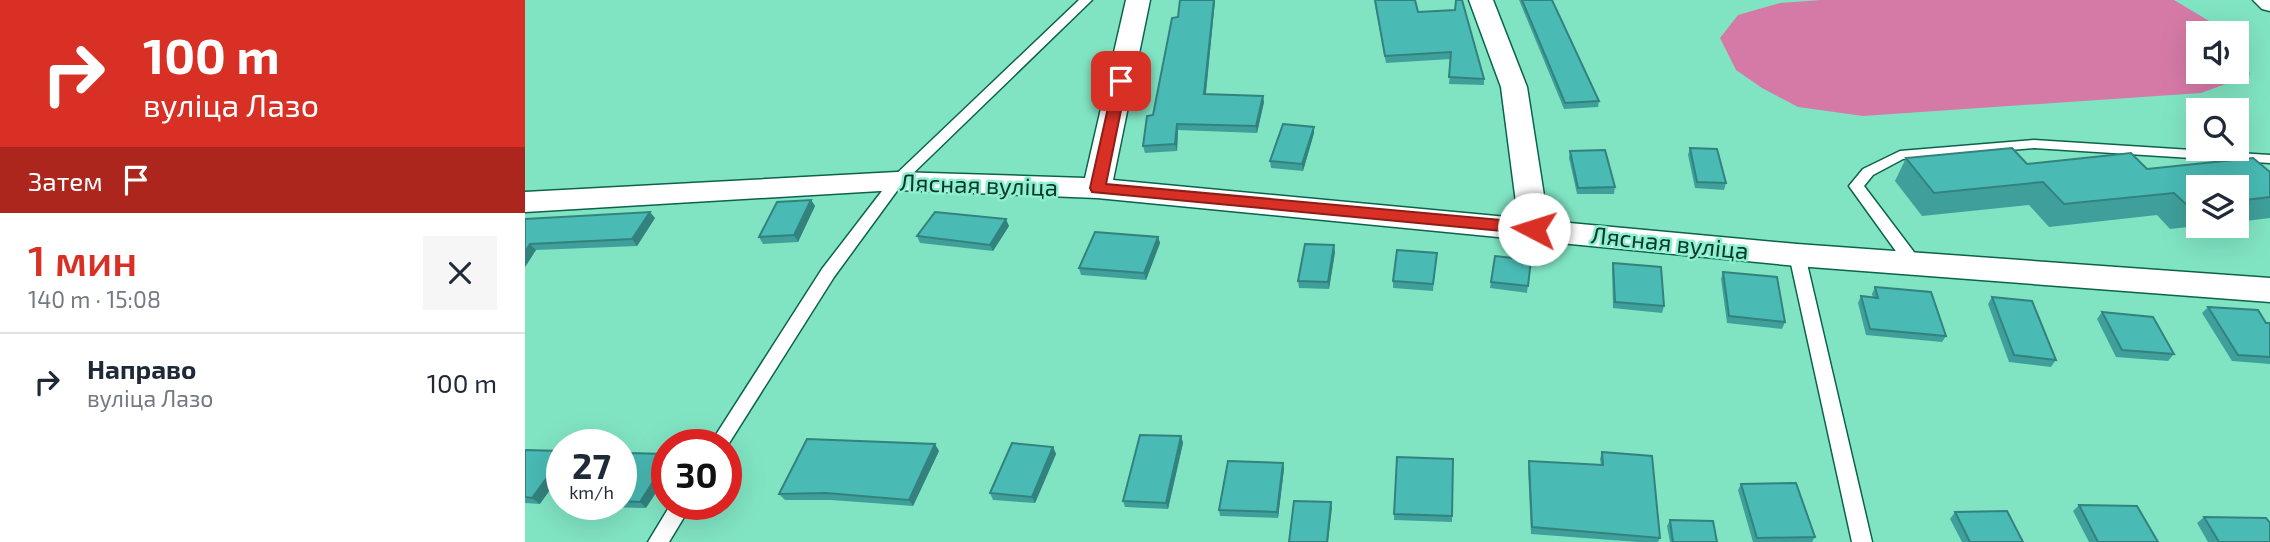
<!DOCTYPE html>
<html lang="ru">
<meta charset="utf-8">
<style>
:root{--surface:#fff;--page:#f6f6f7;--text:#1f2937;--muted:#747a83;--line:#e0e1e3;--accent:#d93025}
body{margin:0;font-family:"Exo 2",sans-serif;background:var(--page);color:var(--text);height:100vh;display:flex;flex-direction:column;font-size:26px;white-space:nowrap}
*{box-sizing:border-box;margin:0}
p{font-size:23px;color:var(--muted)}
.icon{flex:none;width:38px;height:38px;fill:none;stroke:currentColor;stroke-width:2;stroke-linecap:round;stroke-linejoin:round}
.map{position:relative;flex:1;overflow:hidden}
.side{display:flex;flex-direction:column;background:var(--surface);width:525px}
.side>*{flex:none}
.banner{background:#d93025;color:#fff;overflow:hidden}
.controls{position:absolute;left:1661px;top:21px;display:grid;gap:14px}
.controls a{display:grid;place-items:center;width:63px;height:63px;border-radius:0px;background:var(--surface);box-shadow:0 7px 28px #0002;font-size:35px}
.speed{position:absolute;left:21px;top:429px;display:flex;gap:14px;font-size:35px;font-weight:700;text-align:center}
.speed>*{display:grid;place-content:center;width:91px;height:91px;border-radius:50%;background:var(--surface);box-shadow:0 7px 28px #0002;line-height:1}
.speed small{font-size:18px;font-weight:400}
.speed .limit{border:10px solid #d22;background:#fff;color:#111}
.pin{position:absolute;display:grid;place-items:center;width:60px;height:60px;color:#fff;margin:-30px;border-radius:14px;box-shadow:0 4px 10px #0006}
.me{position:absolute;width:77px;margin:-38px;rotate:275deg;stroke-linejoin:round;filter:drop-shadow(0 0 5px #0008)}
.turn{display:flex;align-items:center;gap:24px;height:147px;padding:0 28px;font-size:32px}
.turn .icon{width:91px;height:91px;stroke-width:2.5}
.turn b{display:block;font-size:49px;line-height:60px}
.then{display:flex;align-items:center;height:66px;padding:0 28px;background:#0003;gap:14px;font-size:26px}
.round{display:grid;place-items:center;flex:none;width:74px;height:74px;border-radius:0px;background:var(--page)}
.overview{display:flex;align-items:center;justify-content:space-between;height:119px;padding:0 28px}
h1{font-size:42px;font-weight:600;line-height:52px;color:var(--accent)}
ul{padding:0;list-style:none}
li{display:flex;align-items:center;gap:21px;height:98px;padding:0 28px;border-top:2px solid var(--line)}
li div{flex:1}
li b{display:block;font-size:26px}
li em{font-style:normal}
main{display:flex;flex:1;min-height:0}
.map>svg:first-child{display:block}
.green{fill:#d57aa6}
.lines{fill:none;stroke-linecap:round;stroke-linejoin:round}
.service-casing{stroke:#0b634d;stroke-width:3}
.minor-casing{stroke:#0b634d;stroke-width:3}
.service{fill:#fff;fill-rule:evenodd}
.minor{fill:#fff;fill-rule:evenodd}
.wall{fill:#3fa09b}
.shaded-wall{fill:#33827e}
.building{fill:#49bab4;stroke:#33827e;stroke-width:2}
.route{fill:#d93025;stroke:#8d1f18;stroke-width:2}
.labels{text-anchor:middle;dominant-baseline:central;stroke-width:5;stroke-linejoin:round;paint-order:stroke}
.street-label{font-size:24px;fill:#0a372a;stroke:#8df1d0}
</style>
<main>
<section class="side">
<div class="banner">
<div class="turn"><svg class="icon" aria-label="right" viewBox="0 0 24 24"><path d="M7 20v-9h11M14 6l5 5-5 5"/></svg><div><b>100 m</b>вуліца Лазо</div></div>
<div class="then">Затем<svg class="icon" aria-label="arrive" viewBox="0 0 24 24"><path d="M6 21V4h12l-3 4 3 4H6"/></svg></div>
</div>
<div class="overview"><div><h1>1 мин</h1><p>140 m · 15:08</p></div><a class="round"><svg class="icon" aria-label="close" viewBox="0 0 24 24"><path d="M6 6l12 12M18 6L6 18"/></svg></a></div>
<ul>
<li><svg class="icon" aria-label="right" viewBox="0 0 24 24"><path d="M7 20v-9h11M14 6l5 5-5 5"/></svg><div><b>Направо</b><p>вуліца Лазо</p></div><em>100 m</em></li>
</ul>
</section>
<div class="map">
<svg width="1745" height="542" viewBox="0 0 1745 542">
<rect width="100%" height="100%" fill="#80e4c3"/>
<!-- green -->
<path class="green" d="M1296,0H1649L1704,33H1673V72H1712V38L1716,41L1725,75L1676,93L1338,116L1273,107L1237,88L1211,70L1195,38L1213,15L1255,3Z"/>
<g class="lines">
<!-- service casing -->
<g class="service-casing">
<path id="service" d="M554,0H567L377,184L309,277L201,448V444H185L297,269L367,178Z
M1509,140L1745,155V163L1509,148L1378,159L1348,175L1339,186L1395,260L1397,264L1389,270L1383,268L1324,186L1338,169L1375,151Z
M1272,250L1280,255L1347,542H1327L1264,255Z
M146,504H167L144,542H123Z"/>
</g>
<!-- minor casing -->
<g class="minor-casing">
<path id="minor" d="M601,0H625L588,180L993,218L976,87L944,0H968L1002,87L1023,221L1272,244L1745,278V302L1272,266L572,198L372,190L0,212V192L372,172L560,178Z
M1728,0H1745V11L1737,9Z"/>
</g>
<!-- service -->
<use href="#service" class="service"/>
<!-- minor -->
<use href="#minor" class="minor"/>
</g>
<!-- wall -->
<path class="wall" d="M690,0L681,94L739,102L732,133L653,130L652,151L620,153L618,146L628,115L653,17Z
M849,0H890L893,12L959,79V85L924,84L926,59L861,63Z
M994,0H1027L1074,101L1073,107L1039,109Z
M789,133L778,171L746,168L745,161Z
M1165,148L1201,183L1199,190L1170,188L1163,155Z
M1045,151L1090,187L1089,194H1052L1044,158Z
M1381,158L1622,169L1745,172V218L1712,222V187H1673V226L1645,229L1632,215L1524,227L1504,205L1397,216L1370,181Z
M286,200L290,206L273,242L238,244L234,237Z
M130,218L112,246L11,250L0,267V219Z
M484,226L468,251L395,243L392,236Z
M633,237L635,243L621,280L556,275L554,268Z
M810,252L804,289L774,288L773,281Z
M912,253L908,291L868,288V281Z
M970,256L1006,260L1002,293L965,288Z
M1088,263L1139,306L1137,313L1088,308L1087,269Z
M1198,272L1260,322L1257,329L1202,323L1196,279Z
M1350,287L1421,336L1417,342L1341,335L1333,303L1336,296L1348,297L1347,294Z
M1467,297L1531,360L1526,367L1484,362L1463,304Z
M1683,307L1745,323V364L1707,361L1677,313Z
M1577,312L1649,354L1643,361L1591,357L1572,319Z
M656,436L658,443L643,509L600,507L598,501Z
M528,447L531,454L510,503L468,500L465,493Z
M0,450L15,504L0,503Z
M414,451L388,506L306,500H260L254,494Z
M1077,452L1135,538L1133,542H1113L1006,534L1003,468L1004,461L1076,465L1075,459Z
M872,457L927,516V522L869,520Z
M96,461L121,508L77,507L74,504H96Z
M758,463L759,469L753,518L695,516L694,510Z
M1216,484L1290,537L1287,542H1228L1213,490Z
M1554,505L1633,542H1564L1548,511Z
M1430,512L1498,542H1437L1425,519Z
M1679,517L1745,542H1683L1672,523Z
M1145,520L1192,542H1145L1142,526Z"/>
<!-- shaded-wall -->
<path class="shaded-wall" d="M689,0H690L680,100L679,94Z
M738,96L739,102L732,133L731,126Z
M652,124L653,130L652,151L650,144Z
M789,127V133L778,171L777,164Z
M286,200L290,206L273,242L269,235Z
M125,212L130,218L112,246L107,239Z
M481,219L484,226L468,251L465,245Z
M633,237L635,243L621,280L619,273Z
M5,244L11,250L0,267V252Z
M809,245L810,252L804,289L803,282Z
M656,436L658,443L643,509L641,503Z
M410,444L414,451L388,506L384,500Z
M528,447L531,454L510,503L507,497Z
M37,457V473L15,504L7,498Z
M142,460V476L121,508L115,502Z
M758,463L759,469L753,518L752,512Z
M806,502L807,508L803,542H802Z"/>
<!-- building -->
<path class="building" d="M655,0H689L679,94L738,96L731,126L652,124L650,144L618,146L622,116L628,115L647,18L653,17Z
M850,0H890L893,12L930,10L931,0H937L959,79L924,77L926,52L860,56Z
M997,0H1027L1074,101L1040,103Z
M758,124L789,127L777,164L745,161Z
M1165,148L1192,149L1201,183L1172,182Z
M1487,148L1502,164L1606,153L1622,169L1728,158L1745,172V197L1712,201V187H1673V205L1663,206L1649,193L1539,204L1518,182L1409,193L1381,158Z
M1080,150L1090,187L1053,188L1045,151Z
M286,200L269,235L234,237L252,202Z
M125,212L107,239L5,244L0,252V219Z
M410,212L481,219L465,245L392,236Z
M570,232L633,237L619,273L554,268Z
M780,244L809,245L803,282L773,281Z
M872,250L912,253L908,284L868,281Z
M970,256L1006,260L1003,286L966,282Z
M1088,263L1136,267L1139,306L1090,302Z
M1198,272L1252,277L1260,322L1204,316Z
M1350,287L1406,292L1421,336L1345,329L1336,296L1353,298Z
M1467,297L1507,301L1531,360L1489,355Z
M1683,307L1733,310L1741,323H1745V357L1713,355Z
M1577,312L1628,317L1649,354L1597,350Z
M615,435L656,436L641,503L598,501Z
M282,439L410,444L384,500L301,493L254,494Z
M487,443L528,447L507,497L465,493Z
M0,450L37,451V457L7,498L0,497Z
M1077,452L1127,456L1135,538L1007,527L1004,461L1078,465Z
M102,453L142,454V460L115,502L96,501V461Z
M872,457L928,459L927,516L869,514Z
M703,461L758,463L752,512L694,510Z
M1271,483L1290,537L1232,538L1216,484Z
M769,501L806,502L802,542H764Z
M1554,505L1612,506L1633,542H1573Z
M1482,511L1498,542H1445L1430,512Z
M1679,517L1741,518L1745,523V542H1694Z
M1145,520L1188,521L1192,542H1148Z"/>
<!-- route -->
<path class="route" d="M596,77L602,81L581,184L1009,223L1017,229L1009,234L567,192L565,188L589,81Z"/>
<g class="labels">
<!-- street labels -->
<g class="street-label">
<text transform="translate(454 184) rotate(2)">Лясная вуліца</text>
<text transform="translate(1145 242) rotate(6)">Лясная вуліца</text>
</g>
</g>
</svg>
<div class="controls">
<a><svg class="icon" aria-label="sound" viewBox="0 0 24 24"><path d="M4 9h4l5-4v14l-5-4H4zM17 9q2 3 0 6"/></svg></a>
<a><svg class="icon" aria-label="search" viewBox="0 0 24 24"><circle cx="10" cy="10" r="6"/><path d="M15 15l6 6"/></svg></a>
<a><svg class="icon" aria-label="layers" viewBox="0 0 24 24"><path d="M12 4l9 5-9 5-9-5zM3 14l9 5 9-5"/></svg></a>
</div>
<div class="speed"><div>27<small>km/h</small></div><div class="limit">30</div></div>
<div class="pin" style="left:596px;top:81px;background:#d93025"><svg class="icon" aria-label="arrive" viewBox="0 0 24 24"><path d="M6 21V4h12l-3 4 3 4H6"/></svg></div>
<svg class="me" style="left:1009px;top:229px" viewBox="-20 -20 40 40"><circle r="19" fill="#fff"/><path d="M0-13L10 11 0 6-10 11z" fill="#d93025"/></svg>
</div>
</main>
